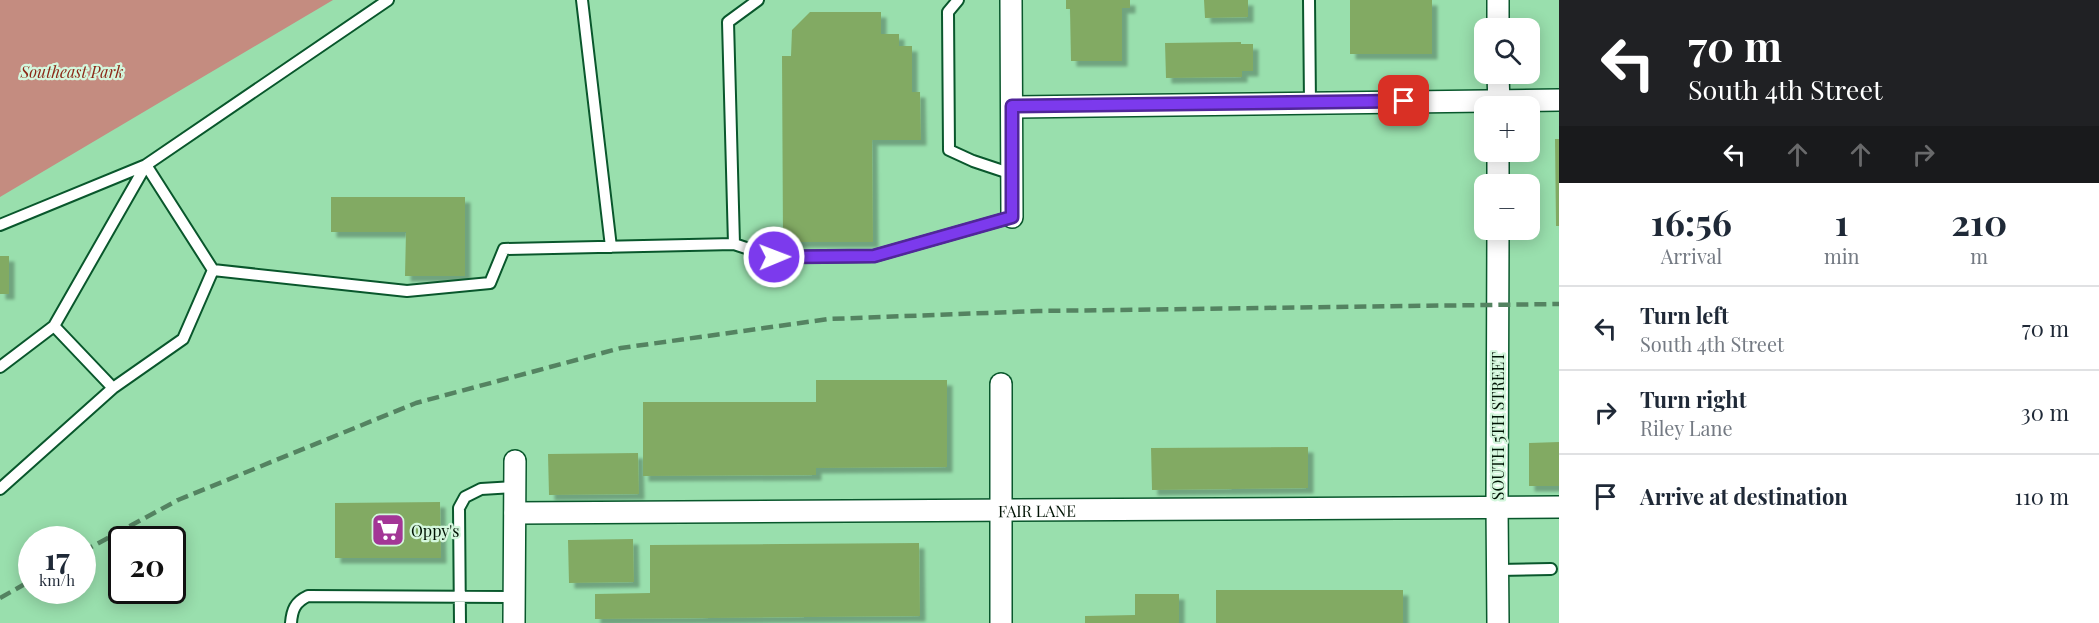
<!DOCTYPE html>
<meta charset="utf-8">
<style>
:root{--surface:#fff;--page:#f2f2f3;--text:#1f2937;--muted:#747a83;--line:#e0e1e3}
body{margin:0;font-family:"Playfair Display",serif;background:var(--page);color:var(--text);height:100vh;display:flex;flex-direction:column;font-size:22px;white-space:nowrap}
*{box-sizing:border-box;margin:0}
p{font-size:20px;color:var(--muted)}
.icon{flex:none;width:33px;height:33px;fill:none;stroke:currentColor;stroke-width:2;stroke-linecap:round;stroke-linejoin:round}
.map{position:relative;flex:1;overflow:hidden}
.sheet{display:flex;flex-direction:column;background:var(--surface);width:540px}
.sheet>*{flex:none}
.top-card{background:#202124;color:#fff;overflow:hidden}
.fabs{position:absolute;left:1474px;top:18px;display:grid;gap:12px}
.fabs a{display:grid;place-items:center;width:66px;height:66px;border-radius:12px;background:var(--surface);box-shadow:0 3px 15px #0003;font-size:30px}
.speed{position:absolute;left:18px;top:526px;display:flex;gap:12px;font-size:30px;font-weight:700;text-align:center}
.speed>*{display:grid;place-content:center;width:78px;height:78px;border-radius:50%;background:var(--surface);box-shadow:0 3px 15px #0003;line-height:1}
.speed small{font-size:15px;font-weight:400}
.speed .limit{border:3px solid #111;border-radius:9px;background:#fff;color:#111}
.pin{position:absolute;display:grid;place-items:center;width:51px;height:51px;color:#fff;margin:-26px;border-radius:12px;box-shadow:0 3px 9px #0006}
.me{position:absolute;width:66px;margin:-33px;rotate:89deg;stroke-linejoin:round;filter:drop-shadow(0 0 4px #0008)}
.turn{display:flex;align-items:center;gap:21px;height:126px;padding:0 30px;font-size:27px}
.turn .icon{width:78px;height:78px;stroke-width:2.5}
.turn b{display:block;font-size:42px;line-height:51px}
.lanes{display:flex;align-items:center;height:57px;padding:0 30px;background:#0003;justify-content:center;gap:30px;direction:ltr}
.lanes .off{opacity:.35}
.eta{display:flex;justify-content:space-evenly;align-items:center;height:102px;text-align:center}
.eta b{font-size:36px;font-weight:700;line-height:42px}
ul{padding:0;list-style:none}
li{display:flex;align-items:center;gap:18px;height:84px;padding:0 30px;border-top:2px solid var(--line)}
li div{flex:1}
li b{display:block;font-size:22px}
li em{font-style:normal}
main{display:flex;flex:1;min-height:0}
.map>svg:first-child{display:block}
.green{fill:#c48c80}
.building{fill:#82aa64;filter:url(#shadow)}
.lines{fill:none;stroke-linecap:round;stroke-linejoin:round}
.service-casing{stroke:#09572c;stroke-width:14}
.minor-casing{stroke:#09572c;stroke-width:24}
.service{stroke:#fff;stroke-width:10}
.minor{stroke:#fff;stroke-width:21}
.rail{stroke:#548361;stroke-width:4.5;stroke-dasharray:12 6;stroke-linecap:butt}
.route-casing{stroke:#51269a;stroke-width:15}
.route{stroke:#7c3aed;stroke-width:10}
.labels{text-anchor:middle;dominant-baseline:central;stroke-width:4.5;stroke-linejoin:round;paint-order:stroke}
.park-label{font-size:16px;font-style:italic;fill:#8b2816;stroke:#d4f7dd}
.street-label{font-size:16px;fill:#001304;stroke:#d4f7dd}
.poi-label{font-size:16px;fill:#001304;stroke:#d4f7dd;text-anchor:start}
</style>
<main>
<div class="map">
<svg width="1559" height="623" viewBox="0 0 1559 623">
<defs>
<filter id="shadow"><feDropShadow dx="5.5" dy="5.5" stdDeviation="1.5" flood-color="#0004"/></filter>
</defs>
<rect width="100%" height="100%" fill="#99dfad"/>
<!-- green -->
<path class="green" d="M0,0H333L0,197Z"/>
<!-- building -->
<path class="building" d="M1066,0H1130V8H1122V61H1071L1070,9H1066Z
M1204,0H1248V17L1205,18Z
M1350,0H1432V54H1350Z
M810,12H881V34H899V46H912V92H920L921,140H872L873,242H783L782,56H791L792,30Z
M1241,42V44H1253V71H1242V77L1166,78L1165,43Z
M1555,139H1559V226H1556Z
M331,197H465V276H405L406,232H331Z
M0,256H9V294H0Z
M816,380H947V467L816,468V475L643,476V402H816Z
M1559,442V486H1529V443Z
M1308,447V488L1152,490L1151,448Z
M638,453L639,494L549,495L548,454Z
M440,502L441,558H335V503Z
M633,539L634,582L569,583L568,540Z
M919,543L920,616L595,619V594L650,593V545Z
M1216,590H1403V623H1216Z
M1135,594H1179V623H1085V616L1135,615Z"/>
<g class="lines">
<!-- service casing -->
<g class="service-casing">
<path id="service" d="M582,0L611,247
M958,0L948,12L949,150L973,161L1012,174
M1309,0L1310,103
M0,225L146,165L213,270
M734,244L773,257L874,256L1012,217
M54,326L113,388L183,339L213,270L407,291L490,283L504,249L734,244L728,22L758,0
M0,367L54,326L146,165L388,0
M0,489L113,388
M1498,570L1551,569
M291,623C292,610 295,602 308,596L515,597
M460,623L459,508L465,497L481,489L515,487"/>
</g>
<!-- minor casing -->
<g class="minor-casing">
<g id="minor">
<path d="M1011,0L1012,217"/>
<path d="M1498,0V28"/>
<path d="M1498,74L1499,106"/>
<path d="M1012,107L1559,100"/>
<path d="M1498,184V152"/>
<path d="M1498,230L1497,507L1498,623"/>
<path id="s1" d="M515,513L1559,507"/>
<path d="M514,623L515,461"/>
<path d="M1001,623V384"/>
</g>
</g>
<!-- service -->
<use href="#service" class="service"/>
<!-- minor -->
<use href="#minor" class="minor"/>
<!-- rail -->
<path class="rail" d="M82,552L178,500L416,403L621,348L829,319L1038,311L1559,304
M0,598L32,580"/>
</g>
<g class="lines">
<!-- route casing -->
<g class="route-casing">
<path id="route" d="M774,257L874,256L1012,217V106L1404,101"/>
</g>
<!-- route -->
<use href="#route" class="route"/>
</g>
<!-- icons -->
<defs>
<g id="supermarket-square" transform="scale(1.725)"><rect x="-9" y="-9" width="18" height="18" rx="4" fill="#a33696" stroke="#d4f7dd"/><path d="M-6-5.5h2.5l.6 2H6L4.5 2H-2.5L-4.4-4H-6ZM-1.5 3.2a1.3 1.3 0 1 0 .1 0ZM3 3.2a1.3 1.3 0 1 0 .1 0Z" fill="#fff"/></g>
</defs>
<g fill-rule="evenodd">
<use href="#supermarket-square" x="388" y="530"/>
</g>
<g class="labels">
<!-- park labels -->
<g class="park-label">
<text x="72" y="71">Southeast Park</text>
</g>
<!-- street labels -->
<g class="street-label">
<text transform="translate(1497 426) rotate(-90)">SOUTH 5TH STREET</text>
<text stroke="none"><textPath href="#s1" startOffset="522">FAIR LANE</textPath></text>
</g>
<!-- poi labels -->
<g class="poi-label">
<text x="411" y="530">Oppy's</text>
</g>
</g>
</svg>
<div class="fabs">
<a><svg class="icon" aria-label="search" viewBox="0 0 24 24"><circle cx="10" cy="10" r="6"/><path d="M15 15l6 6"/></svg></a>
<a>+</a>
<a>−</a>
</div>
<div class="speed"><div>17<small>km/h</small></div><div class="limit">20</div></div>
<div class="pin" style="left:1404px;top:101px;background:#d93025"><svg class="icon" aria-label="arrive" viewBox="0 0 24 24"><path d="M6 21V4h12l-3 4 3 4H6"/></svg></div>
<svg class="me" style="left:774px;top:257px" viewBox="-20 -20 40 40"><circle r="17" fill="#7c3aed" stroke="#fff" stroke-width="3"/><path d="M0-11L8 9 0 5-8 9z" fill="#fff"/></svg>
</div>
<section class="sheet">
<div class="top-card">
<div class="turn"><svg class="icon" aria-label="left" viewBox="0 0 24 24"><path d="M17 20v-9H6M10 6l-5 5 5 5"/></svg><div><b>70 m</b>South 4th Street</div></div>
<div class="lanes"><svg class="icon" aria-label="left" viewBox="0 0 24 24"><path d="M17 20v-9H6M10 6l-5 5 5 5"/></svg><svg class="icon off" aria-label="ahead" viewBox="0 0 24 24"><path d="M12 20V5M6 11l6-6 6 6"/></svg><svg class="icon off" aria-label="ahead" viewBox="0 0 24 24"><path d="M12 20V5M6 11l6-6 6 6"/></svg><svg class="icon off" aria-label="right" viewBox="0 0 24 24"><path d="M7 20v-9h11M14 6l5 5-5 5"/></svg></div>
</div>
<div class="eta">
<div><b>16:56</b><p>Arrival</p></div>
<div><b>1</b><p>min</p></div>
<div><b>210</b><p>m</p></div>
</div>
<ul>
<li><svg class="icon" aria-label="left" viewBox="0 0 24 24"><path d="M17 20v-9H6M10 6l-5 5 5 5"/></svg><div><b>Turn left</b><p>South 4th Street</p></div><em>70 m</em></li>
<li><svg class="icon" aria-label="right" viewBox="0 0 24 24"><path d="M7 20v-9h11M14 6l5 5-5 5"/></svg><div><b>Turn right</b><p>Riley Lane</p></div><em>30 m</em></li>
<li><svg class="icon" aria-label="arrive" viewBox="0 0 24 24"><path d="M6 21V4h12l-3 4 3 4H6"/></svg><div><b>Arrive at destination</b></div><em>110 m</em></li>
</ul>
</section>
</main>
